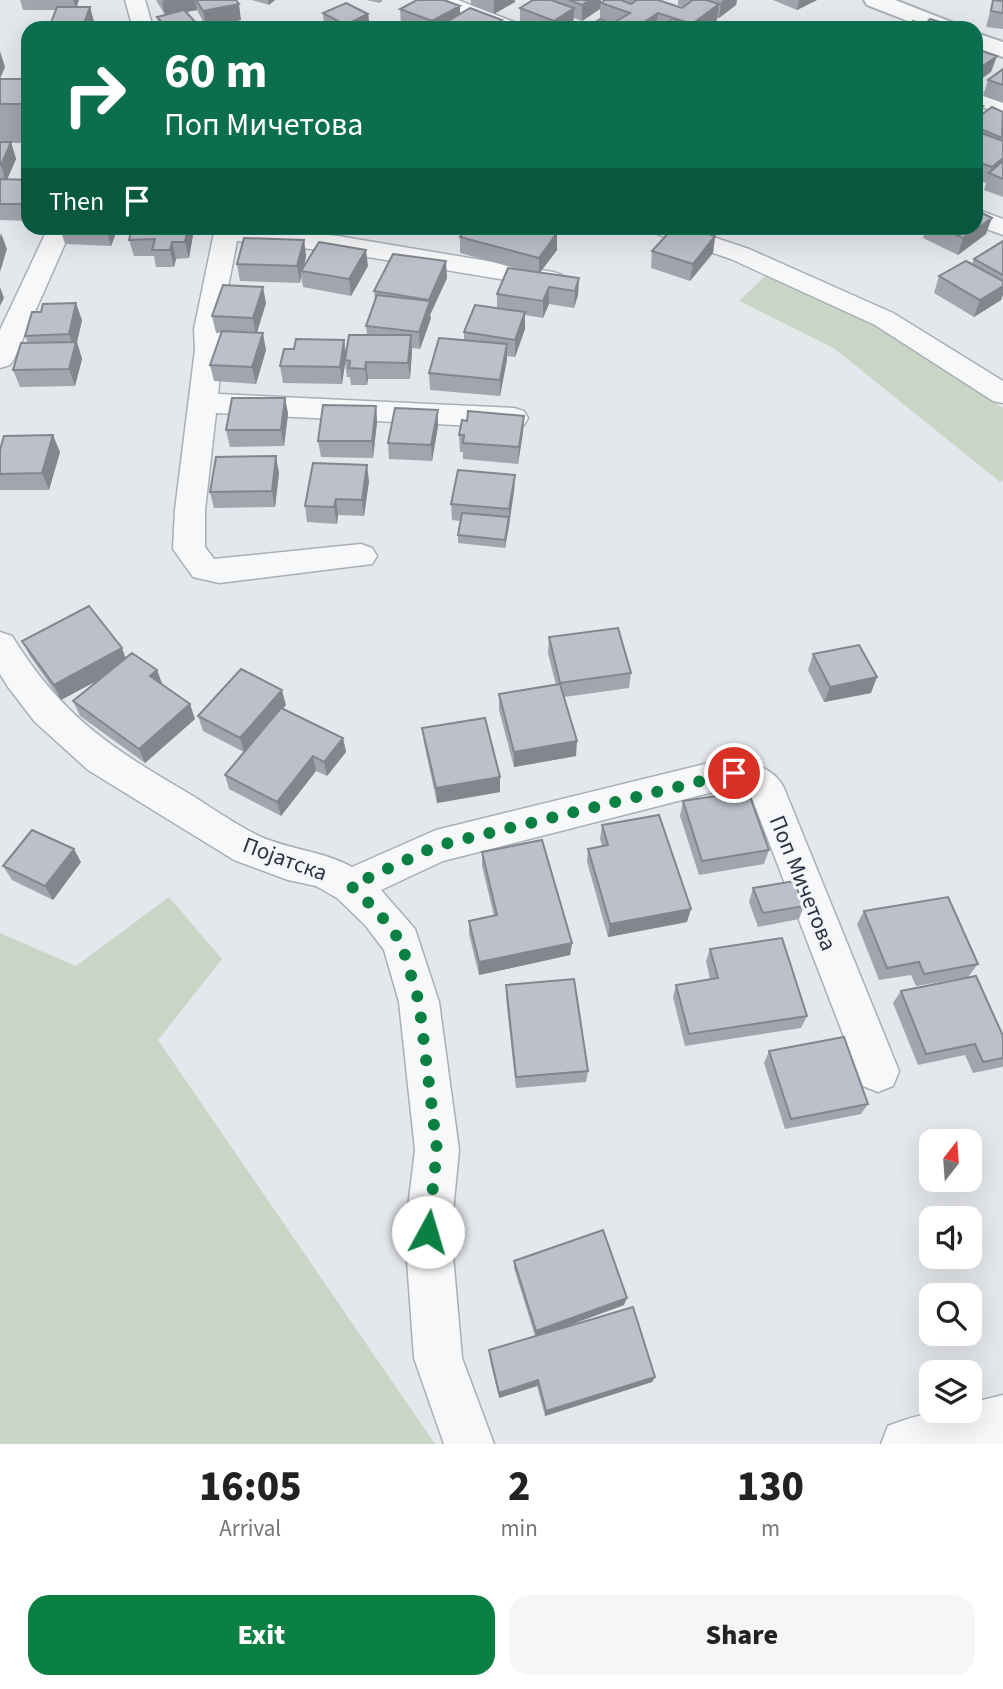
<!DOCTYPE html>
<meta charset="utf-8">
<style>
:root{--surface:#fff;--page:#f6f6f6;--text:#222;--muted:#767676;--accent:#0b8043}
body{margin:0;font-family:"Source Sans 3",sans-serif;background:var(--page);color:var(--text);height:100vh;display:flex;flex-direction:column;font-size:26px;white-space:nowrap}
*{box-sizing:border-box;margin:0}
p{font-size:23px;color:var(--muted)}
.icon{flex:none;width:38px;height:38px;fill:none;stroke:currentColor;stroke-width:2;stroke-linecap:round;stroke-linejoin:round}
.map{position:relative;height:1444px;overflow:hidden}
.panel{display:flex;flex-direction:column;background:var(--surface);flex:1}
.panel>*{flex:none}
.top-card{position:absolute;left:21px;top:21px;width:962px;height:214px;border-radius:21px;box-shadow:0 7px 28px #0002;background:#0b6e4f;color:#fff;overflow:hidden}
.needle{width:46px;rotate:17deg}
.tools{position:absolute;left:919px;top:1129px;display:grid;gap:14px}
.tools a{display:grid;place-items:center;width:63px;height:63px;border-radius:14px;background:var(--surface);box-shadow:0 7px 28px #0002;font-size:35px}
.pin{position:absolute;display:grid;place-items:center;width:60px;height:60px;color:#fff;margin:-30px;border:4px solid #fff;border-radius:50%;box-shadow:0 2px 7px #0007}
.me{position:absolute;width:77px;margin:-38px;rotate:6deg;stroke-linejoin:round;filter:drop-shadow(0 0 5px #0008)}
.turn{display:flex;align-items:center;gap:24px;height:147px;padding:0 28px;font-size:32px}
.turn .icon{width:91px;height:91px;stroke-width:2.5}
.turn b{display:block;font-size:49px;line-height:60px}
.then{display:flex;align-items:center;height:66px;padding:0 28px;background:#0003;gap:14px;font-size:26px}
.eta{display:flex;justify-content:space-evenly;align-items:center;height:119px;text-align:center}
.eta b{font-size:42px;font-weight:800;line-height:49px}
.action{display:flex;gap:14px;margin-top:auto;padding:14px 28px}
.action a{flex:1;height:80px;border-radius:21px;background:var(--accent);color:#fff;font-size:28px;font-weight:800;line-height:80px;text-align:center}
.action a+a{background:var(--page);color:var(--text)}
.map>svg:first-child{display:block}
.green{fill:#c9d6c5}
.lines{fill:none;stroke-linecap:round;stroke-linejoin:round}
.minor-casing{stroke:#a9aeb7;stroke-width:3}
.tertiary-casing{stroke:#a9aeb7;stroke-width:4}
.minor{fill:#f7f8fa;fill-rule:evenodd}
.tertiary{fill:#f7f8fa;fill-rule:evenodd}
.wall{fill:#a1a5ae}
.shaded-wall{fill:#83868d}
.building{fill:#bbc0ca;stroke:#83868d;stroke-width:2}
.route{stroke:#0b8043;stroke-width:12;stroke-dasharray:0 21.6}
.labels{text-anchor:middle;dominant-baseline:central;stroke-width:6;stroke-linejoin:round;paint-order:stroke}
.street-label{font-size:23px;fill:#2b3445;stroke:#f4f6f9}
</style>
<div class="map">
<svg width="1003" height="1444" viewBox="0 0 1003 1444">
<rect width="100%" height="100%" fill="#e4e7ec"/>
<!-- green -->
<path class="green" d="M767,274L877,322L1003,408V480L1000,482L835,349L739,301Z
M169,897L222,959L158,1040L435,1444H0V933L76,966Z"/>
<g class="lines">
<!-- minor casing -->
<g class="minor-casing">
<path id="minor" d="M125,0H145L153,28H133Z
M430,0H458L519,24L522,28H494L433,4Z
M976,91L1003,99V114L976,105Z
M976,209L1003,219V235L976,225Z
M48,228H72L14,359L10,365L0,368V330Z
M215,228H255L338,236L553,272L562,275L566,280L562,285L553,288L338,252L237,241L220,329L223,350L218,394L514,408L524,411L528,418L524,425L514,428L216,413L205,510V547L214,559L361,544L372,548L377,556L372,564L219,583L193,577L173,549L175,510L195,350L194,329Z
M651,228H686L749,249L893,313L1003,381V403L993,401L875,325L731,259L654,233Z
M0,632L12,636C63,718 111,748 193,796C215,810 238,826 261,837C291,850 323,851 352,867L436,830L717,761C741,757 773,765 784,788L899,1071L893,1086L878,1092L863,1086L752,798L737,790L717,791L443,861L381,890L415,929L439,1002L459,1150L451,1232L462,1358L494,1444H444L414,1358L405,1232L415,1150L399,1002L384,950L365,925L337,898L316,886L288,880L234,860L88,770L35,722L8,687L0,674Z
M1003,1395V1444H881L888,1426C915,1415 940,1410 970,1410V1403Z"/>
</g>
<!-- tertiary casing -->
<g class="tertiary-casing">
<path id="tertiary" d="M864,0H895L954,23L957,28H926L867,5Z
M976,33L1003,42V57L976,48Z"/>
</g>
<!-- minor -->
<use href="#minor" class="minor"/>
<!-- tertiary -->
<use href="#tertiary" class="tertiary"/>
</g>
<!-- wall -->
<path class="wall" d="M20,0H79L76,7H90L94,22L56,10H23Z
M156,0H236L241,20L206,27L197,10L186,12L201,28H159L157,17L165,15Z
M252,0H275L269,5Z
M366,0H383L380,3Z
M471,0H515V2L494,14L471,5Z
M533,0H601V2L605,0H658L682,8L683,7L678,5V0H737L736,5L719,18H717V20L706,28H586L615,25V24L600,18V9L582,21L574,18L573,24L567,28H531L520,24V8Z
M773,0H817L797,10Z
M993,0L1003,1V29L986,27Z
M460,6V14L502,28H409L401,25L400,9Z
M323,13L368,14L370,28H324Z
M1003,69V103L983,96L988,80Z
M0,79H28V143H11L16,159L7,179L28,180V221L0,220Z
M976,104L980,117L1003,112V197L984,190L986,183L976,180Z
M60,228H115L116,233L111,246L65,244Z
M284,228H328L327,233L284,232Z
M926,228H976L986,234L958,255L923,238Z
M557,233V250L540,272L579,278L578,295L574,308L549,304L543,318L525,315V329L515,357L507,356L500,396L430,390L429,373L464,340V332L497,308V294L522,270L460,253V237Z
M193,235L189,258L176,259L174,267H156L154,256H134L129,240Z
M715,236L713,253L690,281L651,268L652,251Z
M304,240L306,256L304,266H368L351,296L303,287L301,276L300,283L240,281L237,264Z
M1003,241V295L1001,300L974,317L934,293L939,276L972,264L974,259Z
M447,278L430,315L431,318L420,349L412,348L410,379H368L367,385H351L350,377H347L345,363L342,384L283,383L280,366L294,349L344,340L346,353L367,335L366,326L375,302L374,291Z
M266,303L257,333L266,350L256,384L214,381L210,365L221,333H216L212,316Z
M82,320L77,342L82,359L75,386L20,387L13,370L28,343L25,336Z
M285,398L288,414L284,446L230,447L226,430Z
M376,406L377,422L373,458L321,457L318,441Z
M524,416L523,432L518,464L463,459V452H460L459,435Z
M438,426L432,461L389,459L388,443Z
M0,450L60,452L49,490H0Z
M279,473L275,507L214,508L210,492Z
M515,475L514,491L505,548L458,543V535L461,521L452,520L451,504Z
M369,481L364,516L338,515L337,524L307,522L305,506Z
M549,637L631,673L629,688L564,697L576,756L514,767L499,710V694L556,685L548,653Z
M22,641L126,658L157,670L162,685L195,719L145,763L80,716L73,701L100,679L61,700L30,656Z
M813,654L871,693L824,702L808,670Z
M286,705L283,708L343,738L346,752L327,776L316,771L281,816L229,789L225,775L244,752L203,731L198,716Z
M422,728L500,777V792L437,803L424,743Z
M683,801L769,850L764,864L699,875L680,816Z
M602,825L687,922L608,937L587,862L588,849L602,846L600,839Z
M482,852L572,943L570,955L479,975L469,934V921L494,916L482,866Z
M81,862L53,900L12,880L3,866Z
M753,888L804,906L799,919L758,927L749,902Z
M864,911L978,964L968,977L916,986L911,975L879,980L857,924Z
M710,949L807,1016L801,1028L685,1046L673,997L676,985L710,979L706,961Z
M506,985L588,1071L586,1082L516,1088L506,998Z
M901,991L1003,1036V1066L1002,1067L973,1073L965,1055L918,1065L893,1003Z
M769,1051L868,1104L861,1114L785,1129L764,1063Z
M514,1261L624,1305L558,1329L655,1377L652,1382L545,1416L537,1386L499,1398L489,1356V1350L535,1336L514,1268Z"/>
<!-- shaded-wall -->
<path class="shaded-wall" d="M73,0H79L76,9Z
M166,0H195L197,10L165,16L162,1Z
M268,0H275L269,5Z
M494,0H515V2L494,14Z
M590,0H601L600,9L582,21V5Z
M724,0H737L736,5L719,18L721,2Z
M799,0H817L797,10Z
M239,4L241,20L206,27L203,11Z
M719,4L717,20L706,28H692V24Z
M460,6V22L443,24V28H432V21Z
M90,7L94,22L92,28H82Z
M574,8L573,24L567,28H554V21Z
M658,13L656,28H635Z
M368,14L370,28H346L345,25Z
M502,20V28H489Z
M0,51L5,67L0,79Z
M997,56L991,72L976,83V71Z
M983,106L978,122L976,123V111Z
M11,142L16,159L6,182L1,165Z
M1003,158V169L990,174L992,167Z
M28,197V214L25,204Z
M992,218L986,234L958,255L963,238Z
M107,228H115L116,233L111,246L106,229Z
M188,228H191L193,235L189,258L185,242Z
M1,233L7,249L0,272V237Z
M557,233V250L539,274V258Z
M715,236L713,253L690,281L693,264Z
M304,240L306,256L303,271H301V276L300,283L297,266Z
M172,242L176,259L174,267L170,250Z
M366,250L368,266L351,296L349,279Z
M446,261L447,278L430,315L431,318L420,349L419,332L429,303V300Z
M579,278L578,295L574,308L575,291Z
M1003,286V294L1001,300L974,317L980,300Z
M0,287L4,298L0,306Z
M263,287L266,303L256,335L253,318Z
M549,287V304L543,318V301Z
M76,303L82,320L77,342L82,359L75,386L69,369L74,350L69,334Z
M525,312V329L515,357V340Z
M263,333L266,350L256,384L252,367Z
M411,335L412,352L410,379L408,363Z
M344,340L346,357L342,384L340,367Z
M507,344V360L500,396V380Z
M366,362L368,379L367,385L365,369Z
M285,398L288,414L284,446L281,430Z
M376,406L377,422L373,458L372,441Z
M438,410V426L432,461L431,445Z
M524,416L523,432L518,464L519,447Z
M53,435L60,452L49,490L42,473Z
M276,456L279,473L275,507L272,491Z
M367,465L369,481L364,516L362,500Z
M515,475L514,491L509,526V509Z
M336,499L338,515L337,524L334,507Z
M509,517V526L505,548V540Z
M122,648L128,664L61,700L54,685Z
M157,670L163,686L150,676Z
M877,677L871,693L824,702L830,687Z
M282,690L286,705L244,752L240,738Z
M190,704L195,719L145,763L139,749Z
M343,738L346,752L327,776L324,762Z
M577,741L576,756L514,767V752Z
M313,756L316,771L281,816L277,802Z
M500,777V792L437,803L436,788Z
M74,849L81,862L53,900L45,886Z
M691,909L687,922L608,937L610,924Z
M572,943L570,955L479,975V962Z
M627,1298L624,1305L535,1338L536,1331Z
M655,1377L652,1382L545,1416L546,1411Z
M538,1380L537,1386L499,1398V1393Z"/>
<!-- building -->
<path class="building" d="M196,0H236L239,4L203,11Z
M417,0H444L460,6L432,21L400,9Z
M533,0H551L574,8L554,21L520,8Z
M569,0H590L582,5Z
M605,0H621L631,4L637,0H658L682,8L693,0H706L719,4L692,24L658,13L635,28H631L615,22L630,13L601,3Z
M993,0L1003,1V13L991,11Z
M346,3L368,14L345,25L323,13Z
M57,7H90L82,28H49Z
M470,8L502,20L489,28H454L443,24Z
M184,10L201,28H167L157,17Z
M600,19L622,28H586Z
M673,19L696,28H659Z
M930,19L950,25L947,28H906L913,21L925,25Z
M305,22L310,28H275Z
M976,49L997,56L976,71Z
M1003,69V85L988,80Z
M0,79H28V104H0Z
M976,104L983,106L976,111Z
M992,107L1003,112L1002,138L976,127V119Z
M976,131L1003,141V158L992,167L976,161Z
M0,142H11L1,165H0Z
M1003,161V179L989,173Z
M0,179L28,180V197L25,204H0Z
M976,210L992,218L963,238L941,228H976Z
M132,228H188L185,242H172L170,250H152L155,239L129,240Z
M467,228H535L557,233L539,258L460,237Z
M673,228H687L715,236L693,264L652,251Z
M244,238L304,240L297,266L237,264Z
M1003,241V275L974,259Z
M319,242L366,250L349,279L301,271Z
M393,254L446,261L429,300L374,291Z
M966,261L1003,281V286L980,300L939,276Z
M508,268L579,278L575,291L549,287L543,301L497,294Z
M223,285L263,287L253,318L212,316Z
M377,295L430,301L419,332L366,326Z
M76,303L69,334L25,336L32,312H41L43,304Z
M475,305L525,312L515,340L464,332Z
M222,331L263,333L252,367L210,365Z
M349,335H411L408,363L366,362L365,369L349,368L350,361L345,360Z
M439,338L507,344L500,380L429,373Z
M296,339L344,340L340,367L280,366L284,349H294Z
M76,342L69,369L13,370L21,343Z
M232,398H285L281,430H226Z
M323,405L376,406L372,441H318Z
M395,408L438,410L431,445L388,443Z
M468,411L524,416L519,447L463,443L464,435H459L462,420L467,421Z
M53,435L42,473L0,474V450L4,436Z
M276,456L272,491L210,492L216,457Z
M313,463L367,465L362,500L336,499L334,507L305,506Z
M458,470L515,475L509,509L451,504Z
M462,513L509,517L505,540L458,535Z
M89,606L122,648L54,685L22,641Z
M618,628L631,673L560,683L549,637Z
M859,645L877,677L830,687L813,654Z
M132,653L157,670L150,676L190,704L139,749L73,701Z
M241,669L282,690L240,738L198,716Z
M560,684L577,741L514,752L499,694Z
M281,708L343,738L324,762L313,756L277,802L225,775Z
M485,718L500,777L436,788L422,728Z
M748,791L769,850L702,861L683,801Z
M659,815L691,909L610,924L588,849L608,845L602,825Z
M32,830L74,849L45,886L3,866Z
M542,840L572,943L479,962L469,921L497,915L482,852Z
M794,881L804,906L763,913L753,888Z
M948,897L978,964L924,974L919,962L887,968L864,911Z
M782,938L807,1016L689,1034L676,985L718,978L710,949Z
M976,976L1003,1036V1058L983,1062L975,1044L926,1054L901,991Z
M574,979L588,1071L516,1077L506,985Z
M844,1037L868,1104L791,1119L769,1051Z
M603,1230L627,1298L536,1331L514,1261Z
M633,1307L655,1377L546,1411L538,1380L499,1393L489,1350Z"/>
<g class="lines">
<!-- route -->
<path class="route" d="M428,1232L437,1150L419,1002L401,942L379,913L351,886L436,846L734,773"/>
</g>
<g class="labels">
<!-- street labels -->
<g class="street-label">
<text transform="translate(285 859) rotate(20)">Појатска</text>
<text transform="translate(803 883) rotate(68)">Поп Мичетова</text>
</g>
</g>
</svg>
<div class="tools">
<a><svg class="needle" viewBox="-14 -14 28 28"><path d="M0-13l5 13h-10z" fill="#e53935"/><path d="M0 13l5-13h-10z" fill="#767676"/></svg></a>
<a><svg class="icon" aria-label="sound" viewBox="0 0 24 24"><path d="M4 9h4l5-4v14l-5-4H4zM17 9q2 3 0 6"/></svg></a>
<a><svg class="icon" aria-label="search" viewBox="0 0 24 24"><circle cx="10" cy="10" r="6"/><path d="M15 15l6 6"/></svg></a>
<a><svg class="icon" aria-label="layers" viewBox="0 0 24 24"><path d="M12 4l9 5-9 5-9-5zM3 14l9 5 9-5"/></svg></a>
</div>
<div class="pin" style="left:734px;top:773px;background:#d93025"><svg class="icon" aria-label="arrive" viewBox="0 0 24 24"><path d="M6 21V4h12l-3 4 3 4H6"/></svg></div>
<svg class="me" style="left:428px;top:1232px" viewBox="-20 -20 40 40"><circle r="19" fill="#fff"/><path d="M0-13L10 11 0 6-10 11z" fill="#0b8043"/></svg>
<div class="top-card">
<div class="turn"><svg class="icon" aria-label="right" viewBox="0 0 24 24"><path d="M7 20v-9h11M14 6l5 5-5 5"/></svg><div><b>60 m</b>Поп Мичетова</div></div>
<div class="then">Then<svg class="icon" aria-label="arrive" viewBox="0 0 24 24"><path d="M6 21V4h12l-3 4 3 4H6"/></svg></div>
</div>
</div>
<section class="panel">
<div class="eta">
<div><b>16:05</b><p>Arrival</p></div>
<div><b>2</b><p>min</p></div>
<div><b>130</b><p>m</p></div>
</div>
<div class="action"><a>Exit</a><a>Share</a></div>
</section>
